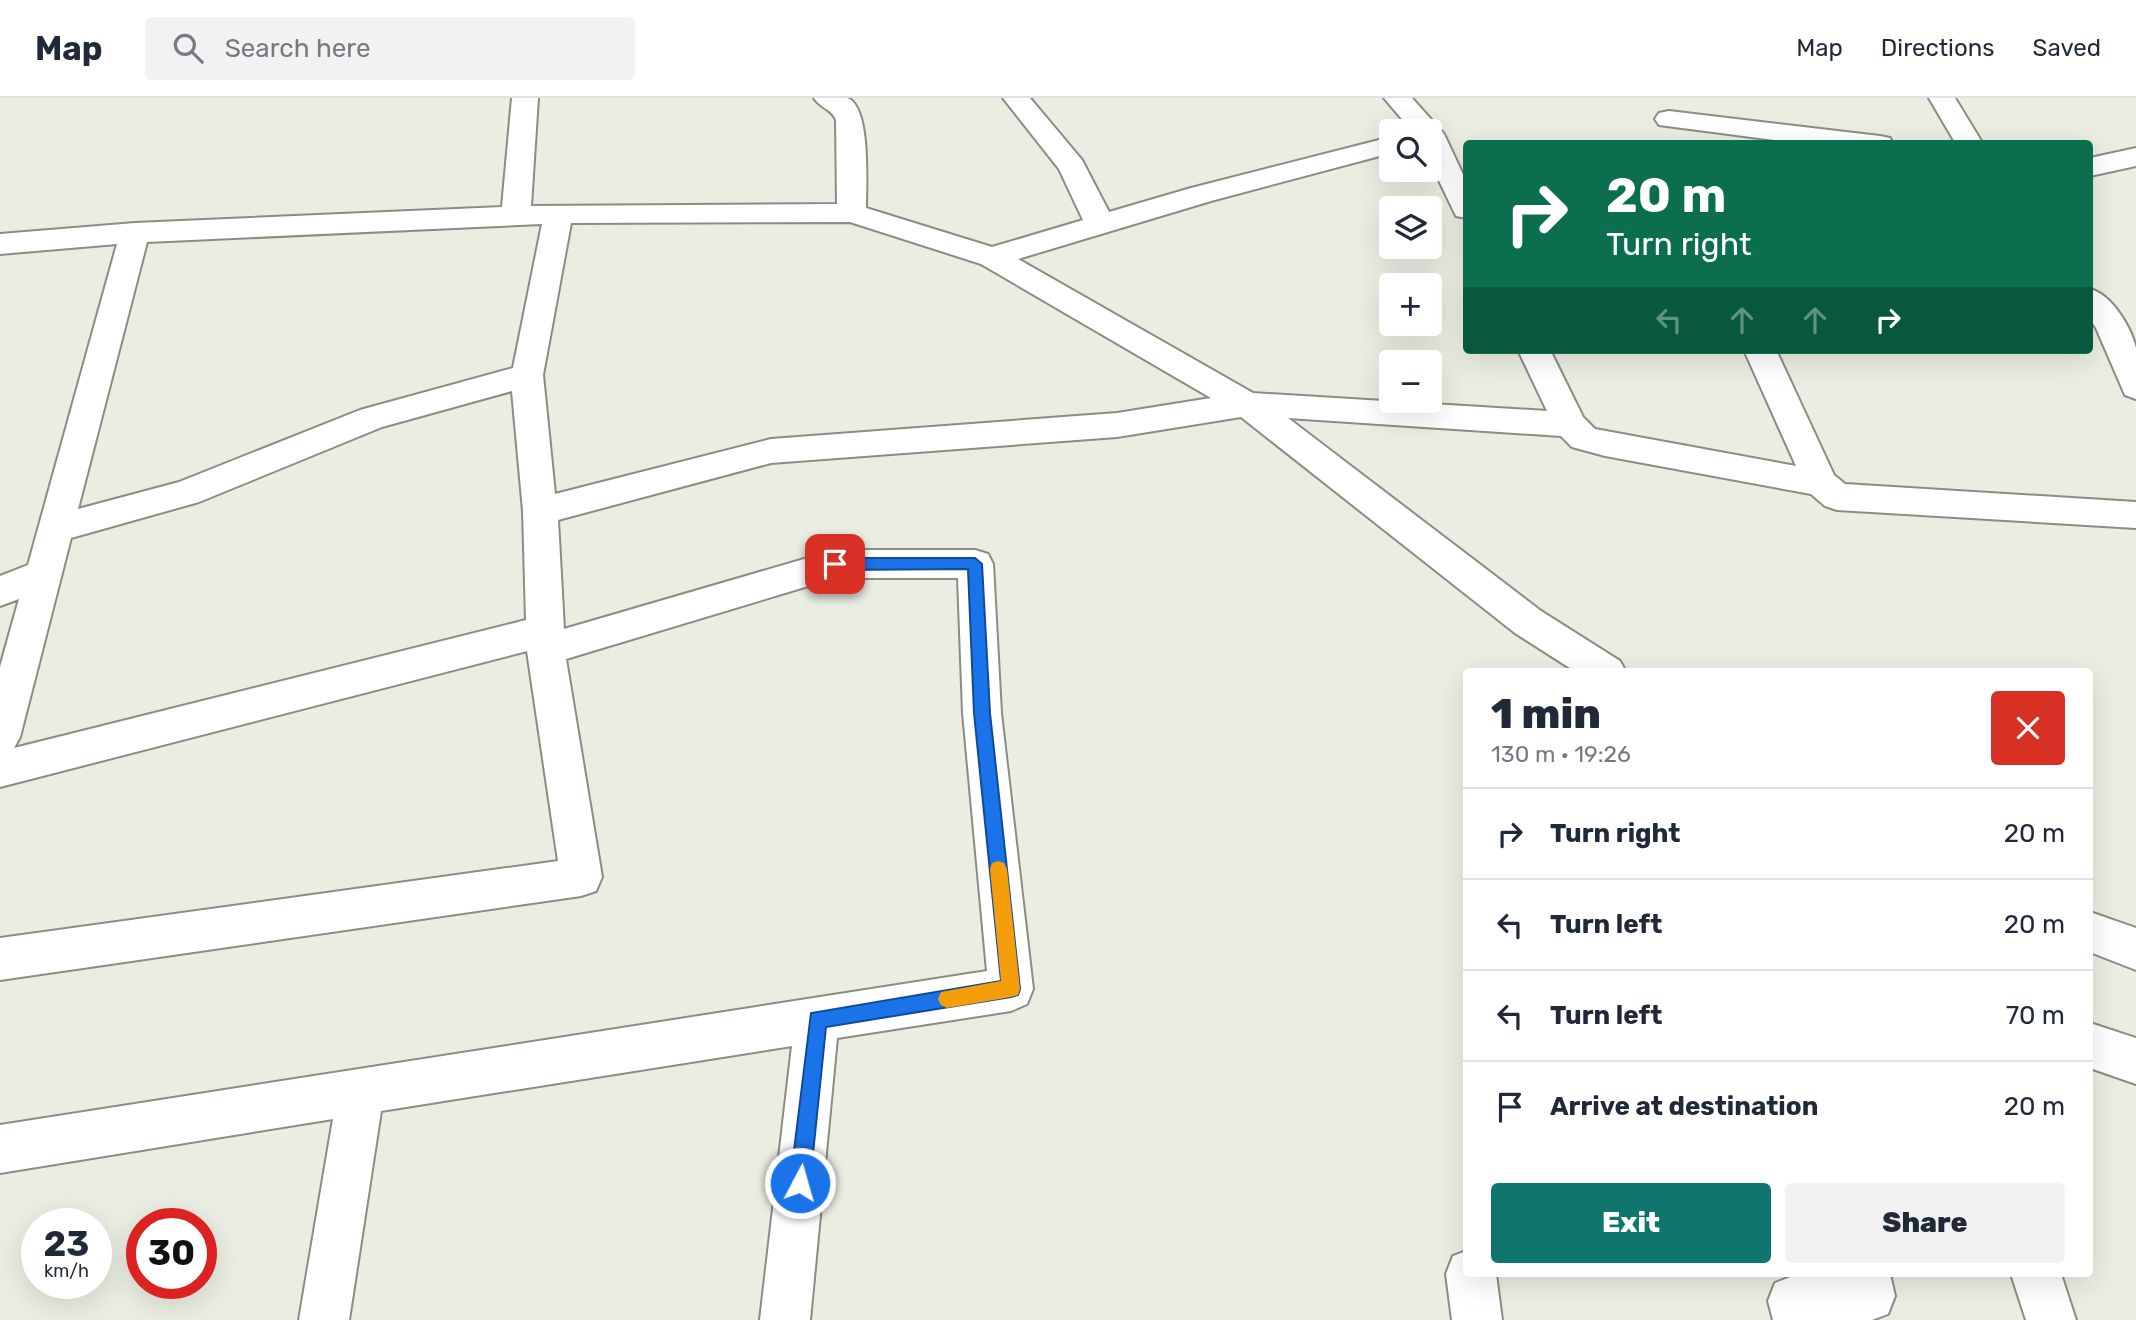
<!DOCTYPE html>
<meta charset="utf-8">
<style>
:root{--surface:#fff;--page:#f2f2f3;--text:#1f2937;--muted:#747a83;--line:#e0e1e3;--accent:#0f766e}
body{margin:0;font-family:Rubik,sans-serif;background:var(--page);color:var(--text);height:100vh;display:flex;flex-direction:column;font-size:26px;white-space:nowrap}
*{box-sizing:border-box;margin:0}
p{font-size:23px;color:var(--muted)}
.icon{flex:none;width:38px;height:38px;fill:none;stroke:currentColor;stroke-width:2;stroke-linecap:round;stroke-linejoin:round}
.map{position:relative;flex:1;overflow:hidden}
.panel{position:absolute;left:1463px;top:570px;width:630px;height:609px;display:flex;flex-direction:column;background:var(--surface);border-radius:7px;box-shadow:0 7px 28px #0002}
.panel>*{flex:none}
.guide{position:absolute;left:1463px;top:42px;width:630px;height:214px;border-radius:7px;box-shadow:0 7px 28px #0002;background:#0b6e4f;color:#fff;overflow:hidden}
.controls{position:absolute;left:1379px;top:21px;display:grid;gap:14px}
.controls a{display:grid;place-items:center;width:63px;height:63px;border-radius:7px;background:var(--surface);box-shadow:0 7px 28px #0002;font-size:35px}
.speed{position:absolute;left:21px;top:1110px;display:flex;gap:14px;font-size:35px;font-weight:700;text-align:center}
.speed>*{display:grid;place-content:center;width:91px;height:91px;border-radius:50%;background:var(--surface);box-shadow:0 7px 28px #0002;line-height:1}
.speed small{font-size:18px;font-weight:400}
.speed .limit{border:10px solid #d22;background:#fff;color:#111}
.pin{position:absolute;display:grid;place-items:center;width:60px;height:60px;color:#fff;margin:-30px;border-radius:14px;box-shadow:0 4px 10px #0006}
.me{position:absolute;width:77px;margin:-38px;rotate:6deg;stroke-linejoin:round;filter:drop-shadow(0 0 5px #0008)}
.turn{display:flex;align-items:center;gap:24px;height:147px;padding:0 28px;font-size:32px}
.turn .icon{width:91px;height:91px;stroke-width:2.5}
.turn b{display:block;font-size:49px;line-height:60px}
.lanes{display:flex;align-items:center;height:66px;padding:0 28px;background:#0003;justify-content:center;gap:35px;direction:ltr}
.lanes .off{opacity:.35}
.round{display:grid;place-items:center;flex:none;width:74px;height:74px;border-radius:7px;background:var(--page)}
.summary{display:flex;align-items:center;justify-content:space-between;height:119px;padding:0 28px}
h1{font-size:42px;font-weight:800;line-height:52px}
.primary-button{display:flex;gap:14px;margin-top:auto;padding:14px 28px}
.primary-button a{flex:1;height:80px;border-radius:7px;background:var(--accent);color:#fff;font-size:28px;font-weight:800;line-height:80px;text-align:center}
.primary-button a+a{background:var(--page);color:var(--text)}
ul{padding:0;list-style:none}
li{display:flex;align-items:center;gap:21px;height:91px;padding:0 28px;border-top:2px solid var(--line)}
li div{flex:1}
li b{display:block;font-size:26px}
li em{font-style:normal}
header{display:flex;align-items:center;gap:42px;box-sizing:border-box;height:98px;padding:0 35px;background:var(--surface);border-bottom:2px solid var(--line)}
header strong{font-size:33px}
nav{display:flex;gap:38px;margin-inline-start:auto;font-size:24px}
.search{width:490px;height:63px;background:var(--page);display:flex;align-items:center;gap:18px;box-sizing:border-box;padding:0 24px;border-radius:7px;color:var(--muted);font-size:26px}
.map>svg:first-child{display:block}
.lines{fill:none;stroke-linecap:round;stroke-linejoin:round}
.minor-casing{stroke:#8a8e82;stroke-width:4}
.minor{fill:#fff;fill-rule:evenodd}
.route{fill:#1a73e8;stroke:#114b97;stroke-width:2}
.slow{fill:#f59e0b}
</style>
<header>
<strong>Map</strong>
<div class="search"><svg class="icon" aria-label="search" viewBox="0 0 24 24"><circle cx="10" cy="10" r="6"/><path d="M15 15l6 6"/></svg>Search here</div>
<nav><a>Map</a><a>Directions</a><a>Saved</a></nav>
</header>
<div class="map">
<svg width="2136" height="1222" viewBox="0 0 2136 1222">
<rect width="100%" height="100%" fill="#eaeee2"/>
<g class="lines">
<!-- minor casing -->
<g class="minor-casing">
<path id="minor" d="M512,0H538L531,108L837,106L836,22C832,11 820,10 814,0C824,0 837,0 847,0C871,7 866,88 866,110L992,149L1083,122L1059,71L1003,0H1030L1082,62L1109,114L1191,90L1391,39V55L1211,103L1018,161L1253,295L1547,313L1518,252H1550L1583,319L1595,331L1796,368L1744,252H1776L1834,377L1845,386L2136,404V430L1837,412L1825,408L1811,396L1605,358L1572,349L1561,338L1288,320L1541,513L1620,563L1626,574H1576L1515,535L1241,319L1117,339L771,365L558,422L564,531L835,452H975L988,456L993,466L1001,615L1033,891L1027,906L1011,913L837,940L810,1222H760L792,948L381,1013L349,1222H299L333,1021L0,1075V1027L987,873L963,615L958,480H835L566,561L602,779L596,793L581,798L0,882V840L558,763L527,553L0,689V569L19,501L0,508V478L28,467L117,146L0,156V136L135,125L502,109ZM850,124L981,166L1211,300L1117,315L771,341L555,396L543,277L571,125ZM542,126L513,270L360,312L179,384L78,411L147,144ZM512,293L523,413L526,522L14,650L20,639L71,440L199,404L382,329Z
M1384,0H1412L1444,36L1466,83V120L1456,118L1430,64V33H1412Z
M1929,0H1955L1983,46H1956Z
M1669,13L1880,38L1890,40L1893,46H1806L1659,27L1655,21L1659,15Z
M2136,50V68L2090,78V60Z
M2090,191C2112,197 2131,229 2136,250C2136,265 2136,285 2136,301L2125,297L2096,230L2090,221Z
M2090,814L2136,830V872L2090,854Z
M2090,925L2136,940V986L2090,970Z
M1466,1153V1176H1496L1502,1222H1452L1446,1176L1453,1158Z
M1824,1176H1890L1895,1198L1888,1216L1872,1222H1773L1768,1203L1775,1185L1793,1178Z
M2011,1176H2061L2076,1222H2026Z"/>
</g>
<!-- minor -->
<use href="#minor" class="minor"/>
</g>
<!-- route -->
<path class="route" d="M835,460H975L982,466L990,615L1020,891L1018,897L1011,899L826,929L810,1085L807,1092L800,1095L793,1092L790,1085L811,915L1001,883L974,615L968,471L835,472L827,466Z"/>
<!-- slow -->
<path class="slow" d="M998,763L1004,765L1007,771L1020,891L1018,897L1011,899L947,910L941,907L938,901L941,894L1001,883L990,771L992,765Z"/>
</svg>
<div class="controls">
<a><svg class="icon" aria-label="search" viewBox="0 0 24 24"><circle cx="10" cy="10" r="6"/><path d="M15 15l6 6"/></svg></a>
<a><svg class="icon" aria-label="layers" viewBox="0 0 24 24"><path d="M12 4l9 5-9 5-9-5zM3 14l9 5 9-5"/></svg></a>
<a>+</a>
<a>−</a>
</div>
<div class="speed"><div>23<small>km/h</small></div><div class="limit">30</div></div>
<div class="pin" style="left:835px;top:466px;background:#d93025"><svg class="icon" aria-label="arrive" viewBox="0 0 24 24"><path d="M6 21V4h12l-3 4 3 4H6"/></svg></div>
<svg class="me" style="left:800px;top:1085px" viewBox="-20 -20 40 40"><circle r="17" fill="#1a73e8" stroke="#fff" stroke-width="3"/><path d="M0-11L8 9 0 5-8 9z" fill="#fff"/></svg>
<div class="guide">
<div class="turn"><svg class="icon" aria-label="right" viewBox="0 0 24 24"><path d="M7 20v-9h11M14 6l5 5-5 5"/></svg><div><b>20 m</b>Turn right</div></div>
<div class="lanes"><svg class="icon off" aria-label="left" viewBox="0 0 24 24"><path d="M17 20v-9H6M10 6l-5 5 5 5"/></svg><svg class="icon off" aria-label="ahead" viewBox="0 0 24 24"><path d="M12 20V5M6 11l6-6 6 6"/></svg><svg class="icon off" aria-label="ahead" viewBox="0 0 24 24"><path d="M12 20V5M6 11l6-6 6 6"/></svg><svg class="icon" aria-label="right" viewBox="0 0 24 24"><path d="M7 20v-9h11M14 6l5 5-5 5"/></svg></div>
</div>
<section class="panel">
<div class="summary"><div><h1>1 min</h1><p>130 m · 19:26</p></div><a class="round" style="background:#d93025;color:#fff"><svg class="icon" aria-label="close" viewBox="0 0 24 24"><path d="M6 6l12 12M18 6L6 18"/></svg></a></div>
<ul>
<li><svg class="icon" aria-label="right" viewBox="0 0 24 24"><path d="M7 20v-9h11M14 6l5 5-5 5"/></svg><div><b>Turn right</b></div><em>20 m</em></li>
<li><svg class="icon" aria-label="left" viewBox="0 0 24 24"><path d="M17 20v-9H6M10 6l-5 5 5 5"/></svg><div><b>Turn left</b></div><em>20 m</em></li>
<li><svg class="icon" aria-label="left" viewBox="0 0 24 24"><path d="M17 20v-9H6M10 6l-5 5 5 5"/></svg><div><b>Turn left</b></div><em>70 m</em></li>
<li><svg class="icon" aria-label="arrive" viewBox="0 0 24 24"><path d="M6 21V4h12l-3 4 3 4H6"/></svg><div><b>Arrive at destination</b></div><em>20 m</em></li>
</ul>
<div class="primary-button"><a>Exit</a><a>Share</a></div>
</section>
</div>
